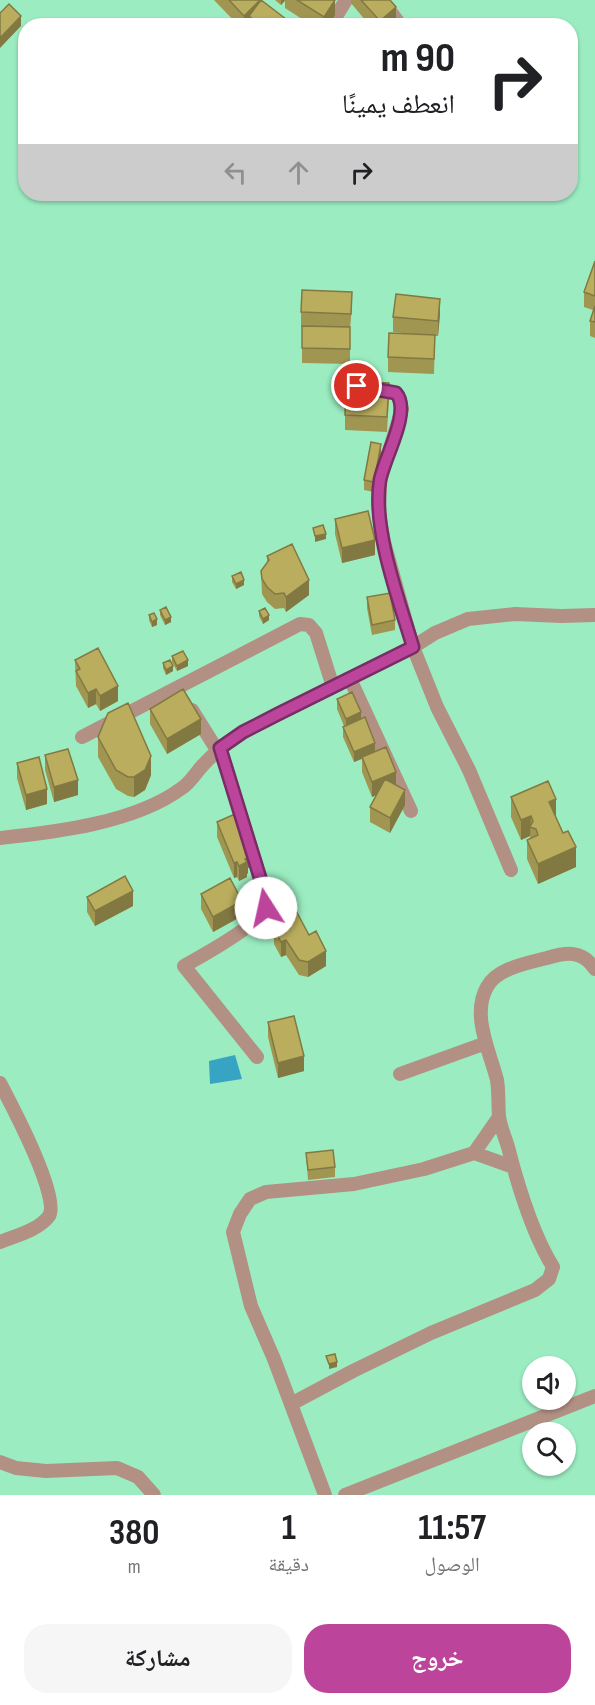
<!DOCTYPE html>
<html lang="ar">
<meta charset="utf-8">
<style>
:root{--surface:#fff;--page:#f6f6f6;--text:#202124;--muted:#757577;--accent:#bc459b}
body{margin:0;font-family:"Sofia Sans Condensed","Noto Naskh Arabic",sans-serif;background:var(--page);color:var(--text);direction:rtl;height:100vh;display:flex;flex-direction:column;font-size:22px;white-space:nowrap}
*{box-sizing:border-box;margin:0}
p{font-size:20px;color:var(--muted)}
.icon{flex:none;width:33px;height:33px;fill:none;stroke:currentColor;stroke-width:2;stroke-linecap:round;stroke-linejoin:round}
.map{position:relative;height:1495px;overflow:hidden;direction:ltr}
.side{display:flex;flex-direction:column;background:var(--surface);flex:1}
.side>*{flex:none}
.guide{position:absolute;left:18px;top:18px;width:560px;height:183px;border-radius:24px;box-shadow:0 2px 4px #0004;direction:rtl;background:#fff;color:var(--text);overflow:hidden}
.fabs{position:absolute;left:522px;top:1356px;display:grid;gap:12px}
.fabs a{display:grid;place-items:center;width:54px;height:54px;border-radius:50%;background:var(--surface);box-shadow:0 2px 4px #0004;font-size:30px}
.pin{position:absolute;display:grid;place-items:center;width:51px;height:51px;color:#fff;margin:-26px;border:3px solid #fff;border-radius:50%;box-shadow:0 2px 6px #0007}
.me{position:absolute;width:66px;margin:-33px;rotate:350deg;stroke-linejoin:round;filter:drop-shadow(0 0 4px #0008)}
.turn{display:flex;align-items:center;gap:21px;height:126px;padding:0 24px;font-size:27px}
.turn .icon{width:78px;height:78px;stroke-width:2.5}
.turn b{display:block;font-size:42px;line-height:51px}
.lanes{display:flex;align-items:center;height:57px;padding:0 24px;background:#0003;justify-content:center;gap:30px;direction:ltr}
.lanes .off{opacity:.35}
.eta{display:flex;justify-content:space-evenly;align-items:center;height:102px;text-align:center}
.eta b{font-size:36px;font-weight:700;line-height:42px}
.action{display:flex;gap:12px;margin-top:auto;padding:12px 24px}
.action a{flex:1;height:69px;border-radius:24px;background:var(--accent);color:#fff;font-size:24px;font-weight:700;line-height:69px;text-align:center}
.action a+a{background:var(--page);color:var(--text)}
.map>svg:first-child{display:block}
.water{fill:#36a4c2}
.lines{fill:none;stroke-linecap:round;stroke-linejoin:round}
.street{stroke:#b39084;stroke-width:14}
.wall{fill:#a09551}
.shaded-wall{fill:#827942}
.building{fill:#baad5e;stroke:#827942;stroke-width:1.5}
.route-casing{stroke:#7a2d65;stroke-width:15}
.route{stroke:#bc459b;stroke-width:10}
</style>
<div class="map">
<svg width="595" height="1495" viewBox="0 0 595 1495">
<rect width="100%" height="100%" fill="#9bedc1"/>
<!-- water -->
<path class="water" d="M235,1055L242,1079L210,1084L209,1061Z"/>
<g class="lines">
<!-- street -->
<path class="street" d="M382,0L401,26
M330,26L346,0
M371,388L396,393L399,397L402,409L380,481L379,514L384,542L413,647L437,707L469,770L511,870
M350,679L411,811
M192,710L217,750
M82,737L300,624L309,625L316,633L333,687
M220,748L266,897C267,903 267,907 264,911C253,928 202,956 184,966L257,1057
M0,838C56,832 135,823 182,788C191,782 196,772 204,764C216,751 229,741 243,732L413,647L435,633L468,619L515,614L561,616L595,615
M400,1074L486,1043
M0,1083C11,1104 61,1198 49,1216C39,1230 15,1236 0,1242
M474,1153L513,1167
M291,1404L353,1371L431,1333L535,1290L549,1279L553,1267C532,1233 518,1186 508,1147C505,1137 500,1126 499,1116C498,1104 499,1092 497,1080C490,1052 471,1015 487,987C497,968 528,963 547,958C567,952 582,950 595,969
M0,1462L16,1468L46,1471L117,1468L138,1477L154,1495
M325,1495L274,1359L251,1306L233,1232L240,1214L250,1199L266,1192L354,1184L424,1169L474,1153L499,1117
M345,1495L595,1396"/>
</g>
<!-- wall -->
<path class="wall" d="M214,0H260V2L295,26H239Z
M275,0H335V15L328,26H313L285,8V1L281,5Z
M351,0H390L396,22L392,26H370L351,3Z
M595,261V338L590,336V321L593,310L584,307V292Z
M352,307L350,329V364L302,363V327H301V312Z
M440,314L438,336H435L434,374L388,372V357L412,334L393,332V317Z
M389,398L387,432L345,430V415Z
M381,454L374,492L364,490V480Z
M335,519L375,555L342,563L335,534Z
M267,556L309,595L286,612L284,608L275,609L267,602L262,594L261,571L267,563Z
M232,576L244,585L236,589L232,582Z
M367,597L395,620V630L372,635L367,608Z
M160,610L171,622L165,625L160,615Z
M259,611L269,620L263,624L259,616Z
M149,615L157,625L152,627L149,620Z
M172,656L188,666L177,671L172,662Z
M75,660L118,701L100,711L96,704L88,708L76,686Z
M163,663L173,671L166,675L163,668Z
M337,699L361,719L375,751L396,785L405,805L390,833L370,822V807L376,795L372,797L362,772V759L354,762L343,737V727L344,726L337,709Z
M150,709L201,734L167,754L150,724Z
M98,737L151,775L145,790L134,797L128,796L116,789L98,757Z
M45,755L78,795L54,802L45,770Z
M17,763L47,804L26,810L17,778Z
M511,797L556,817L576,867L538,884L527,859V840L530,838V836L521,840L511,817Z
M217,822L251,867L248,868V873L247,874V877L239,881L237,877L234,878L217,837Z
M201,894L242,916L213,932L201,909Z
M87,897L133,906L95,926L87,912Z
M282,911L326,966L308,977L299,975L286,955L281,957L274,944V929L275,928V921L282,915Z
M268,1022L304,1071L278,1078L268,1037Z
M306,1153L335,1167V1177L308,1180Z"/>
<!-- shaded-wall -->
<path class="shaded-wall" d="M260,0V15L249,16V26H244V16Z
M281,0H285L281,5Z
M335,0V15L328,26H324V17Z
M396,7V22L392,26H380V21Z
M21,16V26L0,48V38Z
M440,299V314L438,336V321Z
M381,444V454L374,492V482Z
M326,534V539L315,542V536Z
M375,540V555L342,563V548Z
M244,580V585L236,589V584Z
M309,580V595L286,612V597Z
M269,615V620L263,624V619Z
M171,617V622L165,625V620Z
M157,619V625L152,627V622Z
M188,660V666L177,671V666Z
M173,666V671L166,675V670Z
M118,686V701L100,711V696Z
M96,689V704L88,708V693Z
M361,712V722L346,729V719Z
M201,719V734L167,754V739Z
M375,743V753L354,762V752Z
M151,756V775L145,790L134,797V777Z
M396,772V787L372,797V782Z
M78,780V795L54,802V787Z
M47,789V804L26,810V795Z
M405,790V805L390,833V818Z
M556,799V818L549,802Z
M531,816L530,836L521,840V820Z
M576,847V867L538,884V864Z
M251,852V867L248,868V873L247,874V877L239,881V866L245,859L246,854Z
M237,862V877L234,878V863Z
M133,891V906L95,926V911Z
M242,901V916L213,932V917Z
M286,940V955L281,957V942Z
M326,951V966L308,977V962Z
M304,1056V1071L278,1078V1063Z
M337,1362V1367L329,1369V1364Z"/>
<!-- building -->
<path class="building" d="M229,0H260L244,16Z
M261,0L295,26H261L249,16Z
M297,0H335L324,17Z
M361,0H390L396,7L380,21Z
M9,4L21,16L0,38V13Z
M595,261V296L584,292Z
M302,290L352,292L351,314L301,312Z
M396,294L440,299L438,321L393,317Z
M595,306V322L590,321Z
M302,326L350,327V349L302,348Z
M389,333L435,335L434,359L388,357Z
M346,381L389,383L387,417L345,415Z
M371,442L381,444L374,482L364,480Z
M368,511L375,540L342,548L335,519Z
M323,525L326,534L315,536L313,528Z
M292,544L309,580L286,597L284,593L275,594L267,587L262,579L261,571L269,560L267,556Z
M241,572L244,580L236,584L232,576Z
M390,593L395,620L372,625L367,597Z
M166,607L171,617L165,620L160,610Z
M265,608L269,615L263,619L259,611Z
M154,613L157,619L152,622L149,615Z
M98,648L118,686L100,696L96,689L88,693L76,671L80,669L75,660Z
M183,651L188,660L177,666L172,656Z
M170,660L173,666L166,670L163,663Z
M183,689L201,719L167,739L150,709Z
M352,692L361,712L346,719L337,699Z
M128,703L151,756L145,770L134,777H128L116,770L98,737L108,713Z
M365,717L375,743L354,752L343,727Z
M386,747L396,772L372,782L362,757Z
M68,749L78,780L54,787L45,755Z
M39,757L47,789L26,795L17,763Z
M385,779L405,790L390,818L370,807Z
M548,781L556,799L549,802L563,833L568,831L576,847L538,864L527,840L538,835L536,829L530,827L533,821L531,816L521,820L511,797Z
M235,814L251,852L246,854L248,858L245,859L247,862L239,866L237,862L234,863L217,822Z
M125,876L133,891L95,911L87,897Z
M230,878L242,901L213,917L201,894Z
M293,905L309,935L316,931L326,951L308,962L299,960L286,940L281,942L274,929L276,928L275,921L279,916L284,914L282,911Z
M294,1016L304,1056L278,1063L268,1022Z
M333,1150L335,1167L308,1170L306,1153Z
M335,1354L337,1362L329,1364L326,1356Z"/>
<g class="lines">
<!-- route casing -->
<g class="route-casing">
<path id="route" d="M266,908V897L220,748L243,732L278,714L413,647C399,600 372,529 380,480C384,458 412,411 396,393L357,386"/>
</g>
<!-- route -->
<use href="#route" class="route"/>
</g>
</svg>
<div class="fabs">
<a><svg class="icon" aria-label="sound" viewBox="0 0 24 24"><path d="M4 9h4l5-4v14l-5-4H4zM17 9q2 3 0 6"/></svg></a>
<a><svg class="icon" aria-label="search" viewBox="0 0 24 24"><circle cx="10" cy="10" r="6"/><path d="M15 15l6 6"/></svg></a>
</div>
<div class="pin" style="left:357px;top:386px;background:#d93025"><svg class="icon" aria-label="arrive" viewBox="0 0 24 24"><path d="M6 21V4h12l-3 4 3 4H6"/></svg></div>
<svg class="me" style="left:266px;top:908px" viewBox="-20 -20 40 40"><circle r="19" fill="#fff"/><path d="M0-13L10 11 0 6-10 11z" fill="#bc459b"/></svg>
<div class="guide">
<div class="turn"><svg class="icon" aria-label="right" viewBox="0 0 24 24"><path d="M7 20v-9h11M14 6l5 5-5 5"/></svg><div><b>90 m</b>انعطف يمينًا</div></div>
<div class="lanes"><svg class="icon off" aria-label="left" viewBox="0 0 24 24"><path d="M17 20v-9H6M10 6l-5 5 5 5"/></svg><svg class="icon off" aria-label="ahead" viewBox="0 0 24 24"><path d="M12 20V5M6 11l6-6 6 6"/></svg><svg class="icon" aria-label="right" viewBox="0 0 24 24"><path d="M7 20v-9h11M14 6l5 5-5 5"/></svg></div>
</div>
</div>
<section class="side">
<div class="eta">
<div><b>11:57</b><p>الوصول</p></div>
<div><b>1</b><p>دقيقة</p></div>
<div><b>380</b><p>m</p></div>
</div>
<div class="action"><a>خروج</a><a>مشاركة</a></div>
</section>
